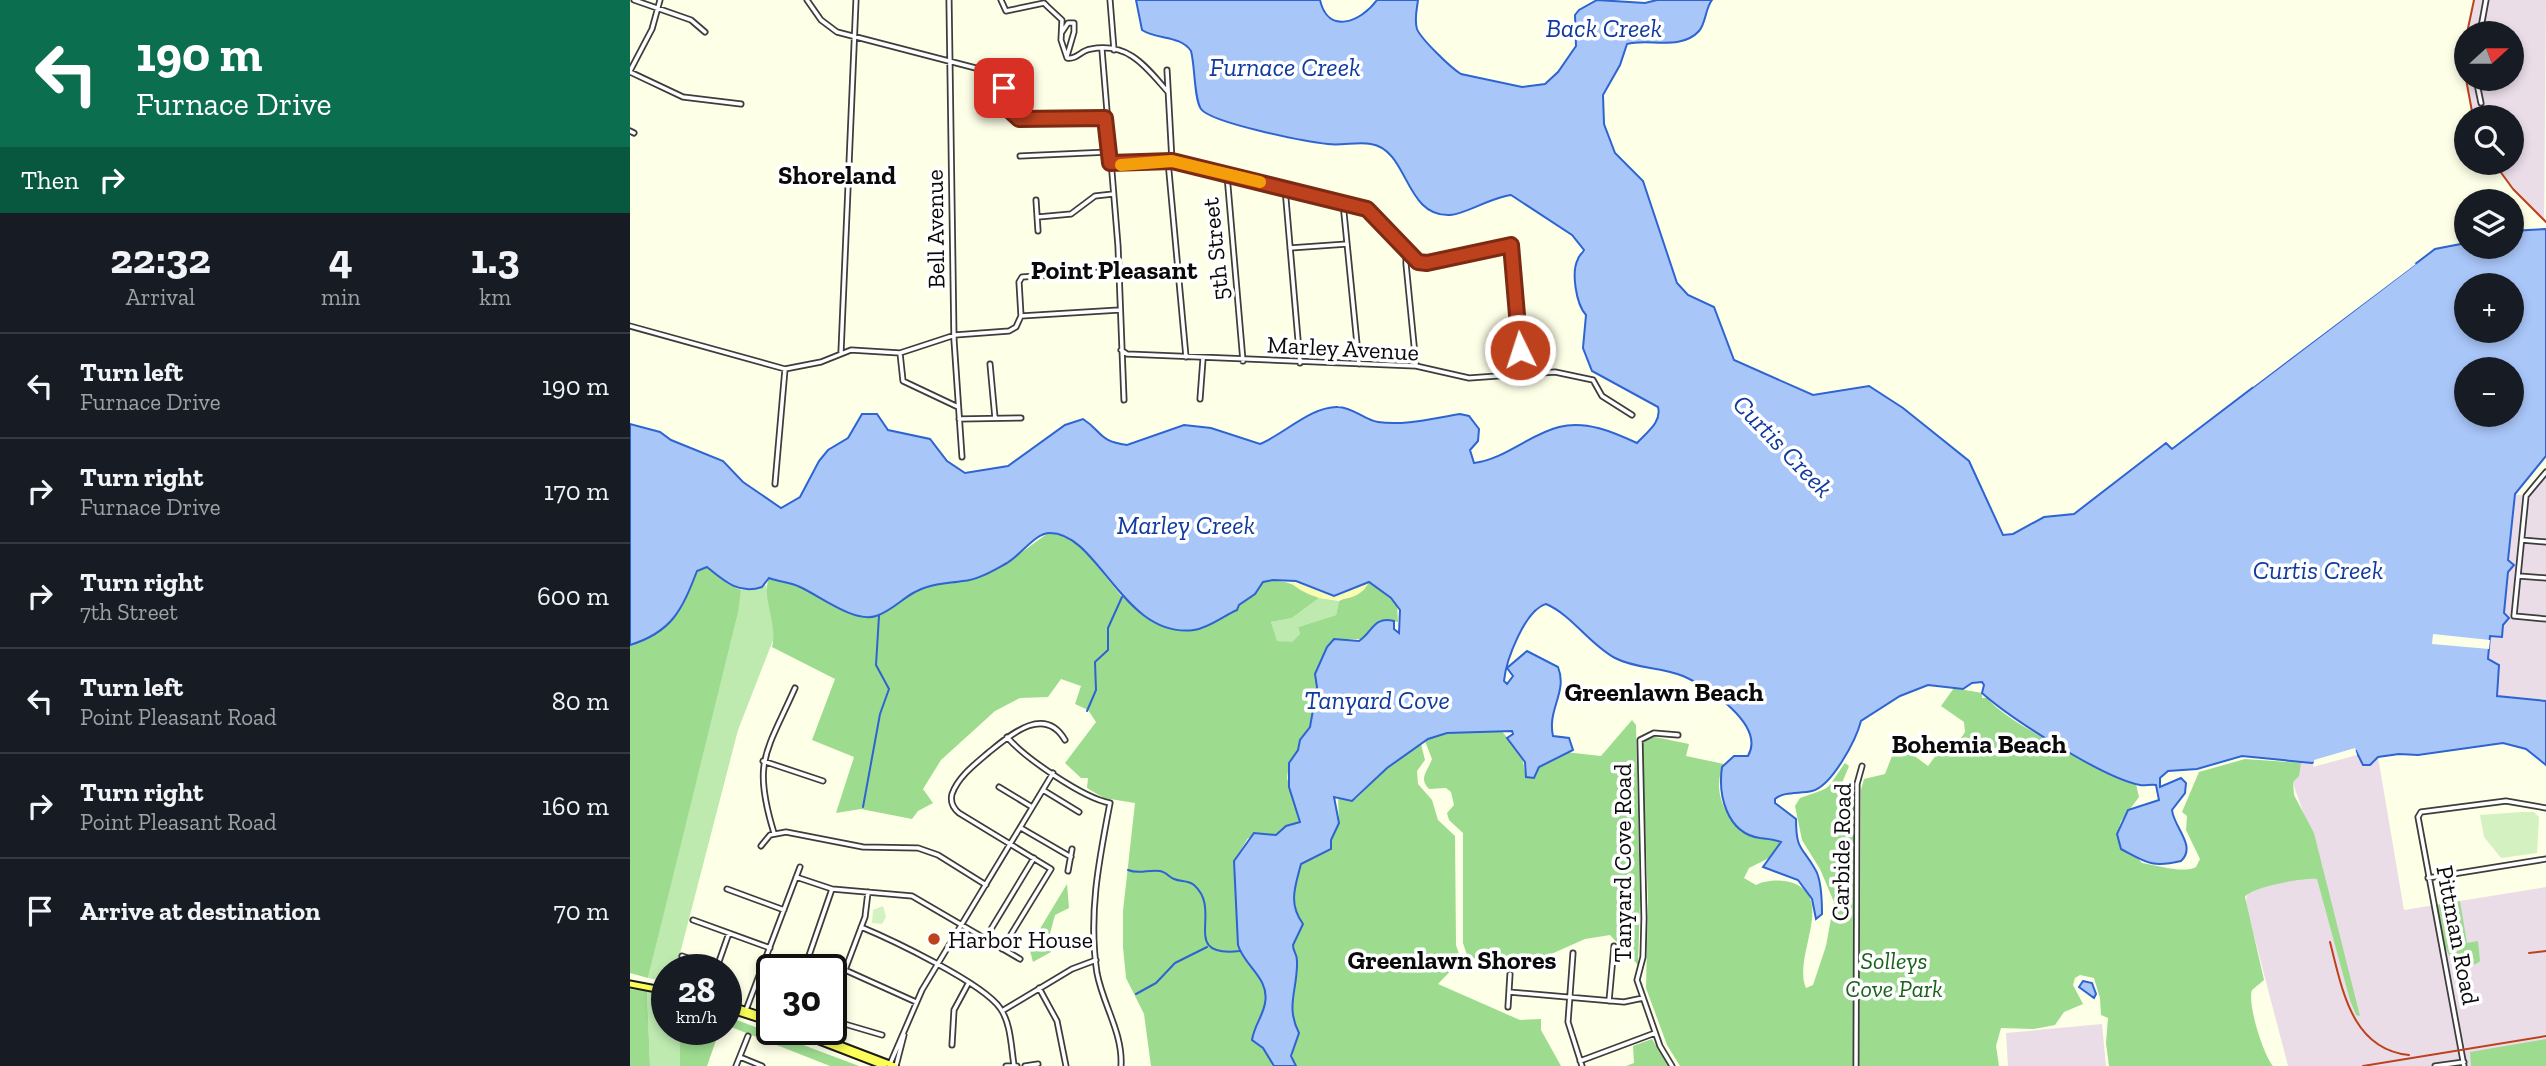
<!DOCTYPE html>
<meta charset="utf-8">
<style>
:root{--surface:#171b24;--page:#20242c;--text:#f1f3f6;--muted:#9ea1a6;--line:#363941}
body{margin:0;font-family:"Zilla Slab",serif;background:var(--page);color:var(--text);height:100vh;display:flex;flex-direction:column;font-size:26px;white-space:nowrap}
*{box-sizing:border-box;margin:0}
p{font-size:23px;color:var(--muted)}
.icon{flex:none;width:38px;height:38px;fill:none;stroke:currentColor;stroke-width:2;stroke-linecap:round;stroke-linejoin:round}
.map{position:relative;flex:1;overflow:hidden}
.sheet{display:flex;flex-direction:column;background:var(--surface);width:630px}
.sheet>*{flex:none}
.banner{background:#0b6e4f;color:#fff;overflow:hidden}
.needle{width:46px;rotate:69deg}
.tools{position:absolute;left:1824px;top:21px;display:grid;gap:14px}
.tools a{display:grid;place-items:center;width:70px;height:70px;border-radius:50%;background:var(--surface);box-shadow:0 4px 10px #0003;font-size:35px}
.speed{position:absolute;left:21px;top:954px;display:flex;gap:14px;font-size:35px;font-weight:700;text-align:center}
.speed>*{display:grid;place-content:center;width:91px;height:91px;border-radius:50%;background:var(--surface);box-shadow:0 4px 10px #0003;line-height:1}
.speed small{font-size:18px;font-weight:400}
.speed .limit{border:4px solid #111;border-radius:10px;background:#fff;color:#111}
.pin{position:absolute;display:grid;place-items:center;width:60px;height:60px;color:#fff;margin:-30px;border-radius:14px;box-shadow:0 4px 10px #0006}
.me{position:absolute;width:77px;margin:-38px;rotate:356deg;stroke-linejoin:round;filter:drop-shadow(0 0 5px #0008)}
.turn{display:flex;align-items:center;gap:24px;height:147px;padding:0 21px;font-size:32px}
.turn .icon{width:91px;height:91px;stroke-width:2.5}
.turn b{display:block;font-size:49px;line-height:60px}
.then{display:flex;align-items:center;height:66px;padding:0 21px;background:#0003;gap:14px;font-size:26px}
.eta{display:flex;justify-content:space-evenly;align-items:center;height:119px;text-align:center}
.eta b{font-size:42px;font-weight:700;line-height:49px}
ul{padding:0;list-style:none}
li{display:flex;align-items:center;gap:21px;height:105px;padding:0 21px;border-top:2px solid var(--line)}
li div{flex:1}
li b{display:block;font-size:26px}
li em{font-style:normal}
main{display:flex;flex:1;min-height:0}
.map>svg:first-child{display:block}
.industrial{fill:#eadde8}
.green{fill:#beeab0}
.forest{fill:#9ddb8f}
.sand{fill:#fafdb1}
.pitch{fill:#d4f1c2}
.water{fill:#a9c6f9;stroke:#2d64d2;stroke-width:2;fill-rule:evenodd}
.pier{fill:#fdffe7}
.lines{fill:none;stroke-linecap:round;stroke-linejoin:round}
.stream{stroke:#2d64d2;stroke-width:2}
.minor-casing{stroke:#3d3d3d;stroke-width:7}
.major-casing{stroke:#1b1b1b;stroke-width:9}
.minor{stroke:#fff;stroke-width:3.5}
.major{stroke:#fbff57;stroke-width:5}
.rail{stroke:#be411e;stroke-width:2}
.route-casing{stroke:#7c2a14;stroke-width:18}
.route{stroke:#be411e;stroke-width:12}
.slow{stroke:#f59e0b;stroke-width:12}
.poi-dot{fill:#be411e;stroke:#fff;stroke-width:2.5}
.labels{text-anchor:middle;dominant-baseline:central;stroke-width:7;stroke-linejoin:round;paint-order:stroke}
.street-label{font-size:24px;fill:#0a0a0a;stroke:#fff}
.poi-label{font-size:24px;fill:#0a0a0a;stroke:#fff;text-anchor:start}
.park-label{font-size:24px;font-style:italic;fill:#19631d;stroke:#fff}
.water-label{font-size:26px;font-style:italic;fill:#103a9f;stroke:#fff}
.neighbourhood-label{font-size:26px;font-weight:bold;fill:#0a0a0a;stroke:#fff}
</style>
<main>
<section class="sheet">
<div class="banner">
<div class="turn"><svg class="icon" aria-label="left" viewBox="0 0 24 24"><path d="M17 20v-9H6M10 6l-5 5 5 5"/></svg><div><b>190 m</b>Furnace Drive</div></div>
<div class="then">Then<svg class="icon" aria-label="right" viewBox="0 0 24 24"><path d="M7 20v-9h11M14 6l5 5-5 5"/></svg></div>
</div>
<div class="eta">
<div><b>22:32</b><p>Arrival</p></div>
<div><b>4</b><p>min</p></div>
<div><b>1.3</b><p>km</p></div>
</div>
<ul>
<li><svg class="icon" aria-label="left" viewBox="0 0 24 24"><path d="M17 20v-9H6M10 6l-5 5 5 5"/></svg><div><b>Turn left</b><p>Furnace Drive</p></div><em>190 m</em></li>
<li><svg class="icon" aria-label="right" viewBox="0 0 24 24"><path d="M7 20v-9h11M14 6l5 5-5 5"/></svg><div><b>Turn right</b><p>Furnace Drive</p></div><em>170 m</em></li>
<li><svg class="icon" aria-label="right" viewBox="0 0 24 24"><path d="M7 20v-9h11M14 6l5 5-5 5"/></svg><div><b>Turn right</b><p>7th Street</p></div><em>600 m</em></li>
<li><svg class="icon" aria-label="left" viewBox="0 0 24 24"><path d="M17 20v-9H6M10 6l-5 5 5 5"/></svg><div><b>Turn left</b><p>Point Pleasant Road</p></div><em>80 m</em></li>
<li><svg class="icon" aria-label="right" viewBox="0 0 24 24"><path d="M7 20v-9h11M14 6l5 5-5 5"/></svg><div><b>Turn right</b><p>Point Pleasant Road</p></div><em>160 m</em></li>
<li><svg class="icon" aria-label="arrive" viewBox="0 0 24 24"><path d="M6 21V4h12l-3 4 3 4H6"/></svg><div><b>Arrive at destination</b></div><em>70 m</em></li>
</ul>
</section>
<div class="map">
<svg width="1916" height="1066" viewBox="0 0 1916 1066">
<rect width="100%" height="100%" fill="#fdffe7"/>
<!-- industrial -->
<path class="industrial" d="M1845,0H1916L1914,220L1883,189L1864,163H1881V117H1843L1836,79V42V79H1881V33H1837Z
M1916,472V701L1866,696L1869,665L1858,659L1860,636L1879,618L1874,613L1878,572L1884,565L1878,560L1885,494L1896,496Z
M1725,748L1748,757L1774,910L1916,887V1066H1658L1616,905L1617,892L1628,884L1693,868L1655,761Z
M1472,1024L1476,1066H1378L1376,1033Z"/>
<!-- green -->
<path class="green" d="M136,585L145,635L108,730L46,969L37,970V982L18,978L111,590Z
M689,598L709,601L706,615L668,627L670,634L662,643L646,641L641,622L662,618Z
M17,991L37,996V1029H49L50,1066H20Z"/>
<!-- forest -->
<path class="forest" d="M418,533L436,536L451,546L492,597L511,612L538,626L548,629L607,610L609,605L625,594L633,582C656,577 669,588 689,598L662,618L641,622L647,641L662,642L670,634L668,627L706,615L709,601L733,590L739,582L767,604L768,622L750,620L732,639H704L697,647L685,674L687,687L680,727L670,740L668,750L659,763L657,778L670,822L653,828L646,835L618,838L604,861L608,945C614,966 640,978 635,1003C633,1016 624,1026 622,1040L633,1048L644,1066H521L514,1014L496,978L493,947V911L505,803L474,798L457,788L458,778H451L435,763L466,722L458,710L445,704L451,686L431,679L418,697L390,698L365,711L311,760L293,789L303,803L288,811L282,819L231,809L206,813L224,757L182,740L205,679L142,647C148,623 131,597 139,578L171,587L223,615L257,611L292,588L352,576L377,563Z
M77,567L98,584L111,590L108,612L18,978L0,973V645C42,632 52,610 67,571Z
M1324,688L1352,693V698H1357C1379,725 1472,769 1506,784L1509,797L1491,821L1487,834L1512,863C1526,865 1554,874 1566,867L1570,859L1556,830L1557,816L1552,812L1569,772L1615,759L1671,763L1669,776L1663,782L1664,795L1684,833L1730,1016L1726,1015L1720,1000L1687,879C1676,877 1620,887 1615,897L1634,980L1622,990C1617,1003 1633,1054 1643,1066H1479L1476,1043L1478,1018L1471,1015L1470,998L1464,978L1450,975L1445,978L1443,985L1453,1004L1434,1012L1425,1025L1404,1029L1371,1028L1366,1046L1369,1066H1229L1231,790L1234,779L1255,774L1267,743L1298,766L1313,746L1322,752L1335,732L1334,722L1311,706Z
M1002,720L1006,725L1010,901L1008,965L980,935L955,939L903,962L838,958L833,943V833L819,820L817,813L824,805L821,792L816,788L799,789C788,778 798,771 802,759L795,741C814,729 848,734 871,730L892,756L896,777H904L908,767L935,752L971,756Z
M1025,737L1059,744L1056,756L1094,764C1080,792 1097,825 1125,836C1134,840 1142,838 1151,842L1141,857L1119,868L1114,878L1126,885C1135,880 1153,879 1163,883C1206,899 1162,957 1176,988L1183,985L1196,946L1204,902L1190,869L1172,840L1165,806L1170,798C1205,786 1194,792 1215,763L1219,766L1212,783L1223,787L1224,797V1066H1050L1037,1045L1016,988L1018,901L1012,741Z
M791,744L795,760L787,771L788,784L802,800L808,820L825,836L826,945L831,960L808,984L890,1020L911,1019V1030L931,1066H666C658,1055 665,1045 669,1033L663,1025V945L673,924C659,903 665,888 671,864L701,849V840L709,823L708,796L722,801L727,798L757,768Z
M437,884L439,908L425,915L418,941L421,952L403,962L399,947Z
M1830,901L1837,943L1848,941L1850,961L1846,964L1826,968L1815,947L1807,905Z
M0,989L17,991L20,1066H0Z
M96,1016L229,1066H200L96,1025Z
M49,1029H90L77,1066H50Z
M1022,1039L1038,1066H996L1004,1063L1003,1046Z
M1916,1039V1066H1841L1840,1052Z"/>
<!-- sand -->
<path class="sand" d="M659,580L704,596L739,582C727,610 675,601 659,580Z"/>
<!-- pitch -->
<path class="pitch" d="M1892,812H1904L1909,817L1907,853L1871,858L1854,837L1850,815Z
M253,906L256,917L252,924L242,923L243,910Z"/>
<!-- water -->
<path class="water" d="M506,0H690C698,35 731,22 747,0H788C787,9 784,19 787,29C791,39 821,68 831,74L892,87L915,84L928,72L946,46L945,15L949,10L967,0L1015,3L1027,0H1082C1075,9 1076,23 1069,31C1051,51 1018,38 997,44L990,65L973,95L974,124L985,153L1013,181L1047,283L1058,295L1084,307L1104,360L1183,395L1239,386L1273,408L1339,461L1373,535L1383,534L1414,517L1444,514L1536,443L1542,449L1805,249L1836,243V247H1881V231L1916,229V456L1885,494L1878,560L1884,565L1878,572L1874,613L1879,618L1873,625L1872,637L1860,636L1858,659L1869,665L1867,696L1916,701V765L1896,749L1873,743L1788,755L1769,754L1748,757L1740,765H1733L1726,751L1682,763L1612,756L1567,769L1538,771L1530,778V787L1551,778L1556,783L1555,793L1542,810C1544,828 1567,846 1551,861C1521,868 1516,862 1491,849L1487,834L1498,810L1529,800L1526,785C1520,784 1515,786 1510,785C1473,778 1380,718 1352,693L1354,685L1352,682L1342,683L1333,689L1298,685L1270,696L1231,721C1226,740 1202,786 1182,791C1170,794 1154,791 1145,799V803L1166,819C1166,851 1172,846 1185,869C1192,880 1192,902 1192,914L1186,919L1182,899L1168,880L1133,867L1151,842C1143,839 1139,839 1130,838C1096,833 1088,794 1092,767L1104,756H1118C1136,725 1078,687 1053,676C1031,667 1006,669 985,658C959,644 942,615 916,604C895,610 876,660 874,681L877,684L883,676L877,668L897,651L928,667C938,692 917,709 923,736L939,738L943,750L909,767L904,778L896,777L895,762L877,738L883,734L882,731L817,733L798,739L757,768L722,801L704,797L709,823L701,840V849L671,864C665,887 658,903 673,924L663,945C663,952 667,953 667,961C668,989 655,1006 669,1033L661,1056L666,1066H644L633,1048L622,1040C624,1026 633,1016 635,1003C640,978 614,966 608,945L604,861L624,833L646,835L656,826L670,822L659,787V763L668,750L670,740L680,727L687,687L685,674L697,647L704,639L729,641C743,632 743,616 764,621V629L769,633L770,610L761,598L739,582L704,596L666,581L643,580L633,582L625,594L609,605L607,610C593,616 579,628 564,630C493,639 469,533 420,533C405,533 391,555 377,563C364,570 348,580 333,581C321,583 309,583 297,587C277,592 265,610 246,616C224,623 190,596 170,587C160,582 149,582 139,578L132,587C109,595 94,581 77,567L67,571C52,610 42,632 0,645V424L30,432L41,440L93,461L113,482L151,508L170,497L189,461L198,450L218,438L232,414H247L258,430L300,439L317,461L335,473L378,466L435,425L453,419C473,432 468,441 497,445L554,425L581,428L630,444C654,434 682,406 708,407C723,407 734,420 748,422C775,426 804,418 830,414L839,416L849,429L848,441L840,450L844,463C875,459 900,434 929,427C956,420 983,432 1007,443C1017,432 1032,422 1028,407L962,371L953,348L956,315C946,304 941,272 948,259C949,255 953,253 954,250L942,235L881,195C860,198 835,214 820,215C774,217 779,150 741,144C728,141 712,146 698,144C677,142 581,123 571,109C564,99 565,65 561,51C550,35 527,40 512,30ZM1836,285H1881V331H1836ZM1836,369H1881V415H1836Z
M1453,981L1462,983L1466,994L1464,998L1449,987Z"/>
<!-- pier -->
<path class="pier" d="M1782,262L1786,264L1623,387L1621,385Z
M1803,634L1860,640L1859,649L1802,644Z
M1725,748L1727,755L1683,767L1684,760Z"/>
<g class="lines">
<!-- stream -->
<path class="stream" d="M457,711L466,690L465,662L478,650V628L492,597
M233,807L250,714L259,689L246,665L249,616
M498,870C510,875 518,869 530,871C536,872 539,877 544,879C551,882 558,880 564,885C594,911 548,958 610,951
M506,994L526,983L545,963L577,947"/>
<!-- minor casing -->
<g class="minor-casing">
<path id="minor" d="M4,0L61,20L75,32
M177,0L191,20L207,32L361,72C379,84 369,105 384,118H476
M319,0L324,340L332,457
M371,0L376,11L414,3L417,6
M480,0L484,50
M418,7L432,20L431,40L437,58C447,60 451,50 461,49C499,42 516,67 538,92
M432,32L438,23H444V32L437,56
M1850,33L1856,0
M472,50L488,246L494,400
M537,70L542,161
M0,71L22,29L30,0
M0,72L53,97L111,104
M1846,79L1851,103
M0,131L4,133
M390,156L479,152
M538,161L556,357
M480,163L542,161L738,209L788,262L881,245L890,375
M597,175L613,361
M655,188L670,363
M406,200L408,231
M713,203L729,364
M408,217L441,214L465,196L483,194
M660,248L717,244
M779,254L776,256V264L786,365
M391,316L389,282L392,277L488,271
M391,316L489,310
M0,326L155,369L191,362L221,350L270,353L325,335L379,331L386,327L391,316
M491,350L497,354L786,366L839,378L925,372L963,380L972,396L1002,415
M211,352L226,0
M270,353L273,381L328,407
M360,364L365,418
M570,399L573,359
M329,419L391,418
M1916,472L1896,496L1884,616L1916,619
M145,484L155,369
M1892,540L1916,542
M1889,576L1916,578
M377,737C395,758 453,798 480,803C469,860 458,915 467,973C473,1005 493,1033 491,1066
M133,761L193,781
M369,787L402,807
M413,790L449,812
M391,828L441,857
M144,833C122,762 136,753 165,688
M131,846L140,835L156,832L233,847L288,848L308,855L356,885
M438,871L442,849
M166,877L202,889L282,896L390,959
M1798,878L1916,859
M97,889L154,910
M63,920L140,948
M231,927C260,939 353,983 370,1008C381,1023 381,1047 384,1065
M355,939L404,858
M372,949L421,869L329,813C323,808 320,802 322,794C328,777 345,764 358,753C379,736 414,704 435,740
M943,953L938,1022L952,1066
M52,956L86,968
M86,970L99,933
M174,970L202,889
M215,970L286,1002
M409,988L427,1021L436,1066
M879,992L994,1002L1013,998
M979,1001L984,946
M201,1007L235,917L238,892
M878,1007L880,974
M116,1010L170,867
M372,1011L442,969L466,960
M201,1020L252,1035
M322,1045L324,1010L338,984
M110,1057L132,1066
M950,1061L1025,1033
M260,1064L292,990L423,773
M106,1066L118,1036
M266,1066L274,1035
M376,1066H387
M395,1066L408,1064
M1042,1066L1030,1046L1007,980L1013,957L1014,918L1010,740L1024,733L1048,735
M1226,1066L1227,784L1232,766
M1805,1066L1834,1062
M1834,1066L1788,817L1791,812L1876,801L1916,808"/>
</g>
<!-- major casing -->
<g class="major-casing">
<path id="major" d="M0,984L37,991
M96,1004L142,1019
M96,1008L142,1023
M158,1029L254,1066
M168,1029L265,1066"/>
</g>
<!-- minor -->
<use href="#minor" class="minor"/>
<!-- major -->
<use href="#major" class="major"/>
<!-- rail -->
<path class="rail" d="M1837,33L1844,0
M1836,42V79L1843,117
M1864,163L1883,189L1916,222
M1700,942C1712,988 1721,1049 1779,1055
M1899,953L1916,951
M1733,1066L1916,1036"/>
</g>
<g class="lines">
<!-- route casing -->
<g class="route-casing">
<path id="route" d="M374,88L376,107L389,119L475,118L480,163L542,161L737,209L788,262L797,263L881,245L890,350"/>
</g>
<!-- route -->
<use href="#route" class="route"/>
<!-- slow -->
<path class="slow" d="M491,165L542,161L630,182"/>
</g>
<!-- markers -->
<circle class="poi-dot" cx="304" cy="939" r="7"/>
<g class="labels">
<!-- street labels -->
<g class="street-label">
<text transform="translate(305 229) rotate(-91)">Bell Avenue</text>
<text transform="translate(585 249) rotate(-96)">5th Street</text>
<text transform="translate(713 348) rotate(3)">Marley Avenue</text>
<text transform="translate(1211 852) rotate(-89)">Carbide Road</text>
<text transform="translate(992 863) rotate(-90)">Tanyard Cove Road</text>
<text transform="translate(1828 935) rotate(79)">Pittman Road</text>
</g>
<!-- poi labels -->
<g class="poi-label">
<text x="318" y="939">Harbor House</text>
</g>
<!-- park labels -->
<g class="park-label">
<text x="1264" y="960">Solleys<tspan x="1264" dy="28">Cove Park</tspan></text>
</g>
<!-- water labels -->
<g class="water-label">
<text x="974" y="28">Back Creek</text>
<text x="655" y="67">Furnace Creek</text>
<text transform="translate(1153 446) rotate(46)">Curtis Creek</text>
<text x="556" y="525">Marley Creek</text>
<text x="1688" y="570">Curtis Creek</text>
<text x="747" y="700">Tanyard Cove</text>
</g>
<!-- neighbourhood labels -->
<g class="neighbourhood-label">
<text x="207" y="175">Shoreland</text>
<text x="484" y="270">Point Pleasant</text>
<text x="1034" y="692">Greenlawn Beach</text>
<text x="1349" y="744">Bohemia Beach</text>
<text x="822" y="960">Greenlawn Shores</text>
</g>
</g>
</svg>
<div class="tools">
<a><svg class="needle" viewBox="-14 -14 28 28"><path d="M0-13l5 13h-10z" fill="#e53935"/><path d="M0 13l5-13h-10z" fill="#9ea1a6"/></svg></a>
<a><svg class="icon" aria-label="search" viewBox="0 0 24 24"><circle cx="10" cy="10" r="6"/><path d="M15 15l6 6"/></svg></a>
<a><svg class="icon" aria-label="layers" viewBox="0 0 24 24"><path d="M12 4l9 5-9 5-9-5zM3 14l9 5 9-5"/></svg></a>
<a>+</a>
<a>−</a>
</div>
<div class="speed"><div>28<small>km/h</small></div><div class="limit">30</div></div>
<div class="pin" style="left:374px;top:88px;background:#d93025"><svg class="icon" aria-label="arrive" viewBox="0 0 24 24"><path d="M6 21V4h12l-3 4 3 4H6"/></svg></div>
<svg class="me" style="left:890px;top:350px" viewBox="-20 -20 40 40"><circle r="17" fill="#be411e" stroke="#fff" stroke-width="3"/><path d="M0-11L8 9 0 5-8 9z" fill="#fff"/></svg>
</div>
</main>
